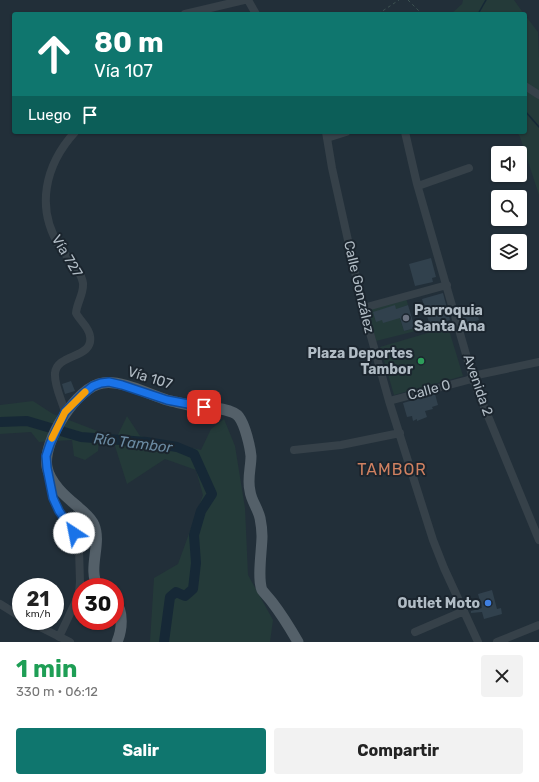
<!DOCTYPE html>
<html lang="es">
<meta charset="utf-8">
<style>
:root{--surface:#fff;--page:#f2f2f2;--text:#222;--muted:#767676;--accent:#0f766e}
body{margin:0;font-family:Rubik,sans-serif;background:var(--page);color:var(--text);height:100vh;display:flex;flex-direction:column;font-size:15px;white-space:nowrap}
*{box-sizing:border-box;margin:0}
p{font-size:13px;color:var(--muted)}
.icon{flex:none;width:22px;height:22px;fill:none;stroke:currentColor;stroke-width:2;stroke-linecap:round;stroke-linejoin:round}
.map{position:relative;height:642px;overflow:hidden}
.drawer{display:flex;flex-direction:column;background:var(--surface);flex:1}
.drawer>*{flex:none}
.guide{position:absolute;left:12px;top:12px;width:515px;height:122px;border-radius:4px;box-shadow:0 1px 3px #0004;background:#0f766e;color:#fff;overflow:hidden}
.fabs{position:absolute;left:491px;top:146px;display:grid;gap:8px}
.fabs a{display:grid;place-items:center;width:36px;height:36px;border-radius:4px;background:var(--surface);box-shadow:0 1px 3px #0004;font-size:20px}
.speed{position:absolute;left:12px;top:578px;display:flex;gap:8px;font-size:20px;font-weight:700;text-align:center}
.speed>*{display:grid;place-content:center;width:52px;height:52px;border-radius:50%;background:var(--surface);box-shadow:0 1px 3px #0004;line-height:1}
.speed small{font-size:10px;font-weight:400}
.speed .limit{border:6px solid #d22;background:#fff;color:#111}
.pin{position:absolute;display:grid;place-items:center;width:34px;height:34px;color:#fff;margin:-17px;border-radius:8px;box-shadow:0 2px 6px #0006}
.me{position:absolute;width:44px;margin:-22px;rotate:326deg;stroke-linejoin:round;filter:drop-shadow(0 0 3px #0008)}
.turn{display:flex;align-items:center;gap:14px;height:84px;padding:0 16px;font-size:18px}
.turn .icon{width:52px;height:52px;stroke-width:2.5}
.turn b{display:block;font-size:28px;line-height:34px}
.then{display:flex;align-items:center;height:38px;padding:0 16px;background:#0003;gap:8px;font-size:15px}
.round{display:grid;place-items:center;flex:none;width:42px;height:42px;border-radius:4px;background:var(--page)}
.head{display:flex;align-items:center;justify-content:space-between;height:68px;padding:0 16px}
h1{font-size:24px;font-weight:700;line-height:30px;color:#1e9e55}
.primary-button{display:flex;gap:8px;margin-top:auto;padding:8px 16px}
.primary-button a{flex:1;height:46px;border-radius:4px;background:var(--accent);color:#fff;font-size:16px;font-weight:700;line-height:46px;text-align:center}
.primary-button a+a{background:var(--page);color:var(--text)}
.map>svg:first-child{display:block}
.green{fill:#243a39}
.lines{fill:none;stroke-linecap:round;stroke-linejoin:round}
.stream{stroke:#162836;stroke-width:1.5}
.river{stroke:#162836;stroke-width:10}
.building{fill:#31414d}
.path{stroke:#3d5251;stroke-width:1;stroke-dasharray:3 3;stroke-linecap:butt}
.minor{stroke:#364149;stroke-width:8}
.major{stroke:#546069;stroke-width:11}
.route-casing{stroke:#114b97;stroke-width:10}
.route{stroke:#1a73e8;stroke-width:7}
.slow{stroke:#f59e0b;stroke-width:7}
.worship-dot{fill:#6b7280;stroke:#1b252e;stroke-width:1.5}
.leisure-dot{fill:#2e9e5b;stroke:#1b252e;stroke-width:1.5}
.shop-dot{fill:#3f7fe0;stroke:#1b252e;stroke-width:1.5}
.labels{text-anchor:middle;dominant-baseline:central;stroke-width:4;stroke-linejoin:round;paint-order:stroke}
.street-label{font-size:14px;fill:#b1bcc5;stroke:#1b252e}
.poi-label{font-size:14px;font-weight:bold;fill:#b1bcc5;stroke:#1b252e;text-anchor:end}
.water-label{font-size:15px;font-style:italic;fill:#6b8ba3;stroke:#1b252e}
.quarter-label{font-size:16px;letter-spacing:1px;fill:#d08161;stroke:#1b252e}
</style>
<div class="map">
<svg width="539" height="642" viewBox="0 0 539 642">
<rect width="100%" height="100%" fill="#222f39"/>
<!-- green -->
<path class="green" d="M463,0H514L524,14H451L462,4Z
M525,15L538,32L539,58V195L520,137L517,132H525Z
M406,298L408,305L397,309L404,331L415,328L416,331L376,341L368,310Z
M448,327L463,376L394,395L380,347Z
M33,401L53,414L100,432L98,451L85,460L74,456L72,440L39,442L31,432L0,434V405Z
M127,416L140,436L201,450L211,429L224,419L235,446L245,508L248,575L273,620L270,642H150L154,578L178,564L203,495L196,470L165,459L127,484L114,443Z"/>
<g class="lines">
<!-- stream -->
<path class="stream" d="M478,14L486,0
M525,111L539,127"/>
<!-- river -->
<path class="river" d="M0,422L27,421L81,437L146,442L177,447L194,454L212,494L201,511L194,535L196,563L193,589L185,596L176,592L170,597L164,642"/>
</g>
<!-- building -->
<path class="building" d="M431,258L436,277L432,278L433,282L415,286L409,264Z
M443,293L450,320L430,326L422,299Z
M395,305L396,309L408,305L415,328L404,331L400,318L383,323L382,320L376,322L373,312Z
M476,310L479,320L465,324L462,314Z
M71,381L75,391L65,394L62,384Z
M435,394L438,405L432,407L433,409L425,411L427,417L417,421V419L413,421L412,416L407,417L403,403Z
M492,590L497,609L501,608L502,614L484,619L482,612L471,613V611L482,608L478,594Z"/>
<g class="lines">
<!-- path -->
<path class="path" d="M408,0L422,14
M378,14L399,0"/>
<!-- minor -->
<path class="minor" d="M248,0L256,14
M185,14L244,0
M525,86L539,95
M326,132L332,168L363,308L389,401L433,540L444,568L478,642
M405,132L417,184L474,382L539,540
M327,138L346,132
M418,186L469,168
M363,308L447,285
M389,401L468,380L477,375L539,362
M65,412C62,400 54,386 55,373C57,353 94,359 90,336C89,327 80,321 76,313C77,302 84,294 83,283C81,270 67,258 60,247C35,208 45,165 75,132
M294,450L341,445L400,433
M49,477L53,498L59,511L74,533L79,549L80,582L79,592L75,603L59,637
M0,604L21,617
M28,621L70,642
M415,632L464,611
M497,642L539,625"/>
<!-- major -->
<path class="major" d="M98,587C87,569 102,544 94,525C91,517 83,512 77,506C65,496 50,483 47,467C42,442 77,386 103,383C122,380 148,394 167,400C174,402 181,403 188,405C201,407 232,407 239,417C245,425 250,446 251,456C251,468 247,479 250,491C251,500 258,509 260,518C261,523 262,531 262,536C262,550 257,578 262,590C265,594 269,598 272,602C282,615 290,628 298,642
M115,601C124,612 122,630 117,642"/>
</g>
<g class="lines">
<!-- route casing -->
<g class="route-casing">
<path id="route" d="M74,533L59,511L53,498L47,468L46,456L50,444L65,412L83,394L93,386L101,383L109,382L122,385L167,400L204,407"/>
</g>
<!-- route -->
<use href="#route" class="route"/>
<!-- slow -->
<path class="slow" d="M52,438L65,412L85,392"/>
</g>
<!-- markers -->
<circle class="worship-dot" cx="406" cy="318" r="4"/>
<circle class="leisure-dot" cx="421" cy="361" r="4"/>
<circle class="shop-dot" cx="488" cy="603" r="4"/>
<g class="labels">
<!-- street labels -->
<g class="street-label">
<text transform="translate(67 256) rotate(59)">Vía 727</text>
<text transform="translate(359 287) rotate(77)">Calle González</text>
<text transform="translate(150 378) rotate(17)">Vía 107</text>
<text transform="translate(478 385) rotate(71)">Avenida 2</text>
<text transform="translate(429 390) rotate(-15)">Calle 0</text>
</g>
<!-- poi labels -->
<g class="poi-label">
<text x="414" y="310" text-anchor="start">Parroquia<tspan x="414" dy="16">Santa Ana</tspan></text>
<text x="413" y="353">Plaza Deportes<tspan x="413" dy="16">Tambor</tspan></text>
<text x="480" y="603">Outlet Moto</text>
</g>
<!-- water labels -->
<g class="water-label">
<text transform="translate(133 443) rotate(7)">Río Tambor</text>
</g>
<!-- quarter labels -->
<g class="quarter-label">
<text x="392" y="469">TAMBOR</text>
</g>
</g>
</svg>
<div class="fabs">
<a><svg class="icon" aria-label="sound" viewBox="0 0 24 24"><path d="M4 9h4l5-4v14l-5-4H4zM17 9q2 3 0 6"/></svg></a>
<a><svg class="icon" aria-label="search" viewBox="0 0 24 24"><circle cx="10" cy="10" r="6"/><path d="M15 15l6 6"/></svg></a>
<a><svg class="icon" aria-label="layers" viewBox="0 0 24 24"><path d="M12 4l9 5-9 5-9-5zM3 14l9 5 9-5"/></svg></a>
</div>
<div class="speed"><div>21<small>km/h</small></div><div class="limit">30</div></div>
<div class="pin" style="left:204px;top:407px;background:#d93025"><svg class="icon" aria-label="arrive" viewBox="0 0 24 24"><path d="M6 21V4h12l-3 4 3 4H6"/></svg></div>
<svg class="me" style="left:74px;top:533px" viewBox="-20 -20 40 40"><circle r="19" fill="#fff"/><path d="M0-13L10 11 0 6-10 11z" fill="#1a73e8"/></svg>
<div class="guide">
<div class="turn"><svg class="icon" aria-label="ahead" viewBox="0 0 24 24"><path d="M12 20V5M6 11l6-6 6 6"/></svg><div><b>80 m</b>Vía 107</div></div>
<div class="then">Luego<svg class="icon" aria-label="arrive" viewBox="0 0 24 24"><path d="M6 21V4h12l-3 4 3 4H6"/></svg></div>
</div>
</div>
<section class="drawer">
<div class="head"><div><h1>1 min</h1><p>330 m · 06:12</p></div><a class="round"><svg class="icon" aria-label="close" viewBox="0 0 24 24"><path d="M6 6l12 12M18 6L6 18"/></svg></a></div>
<div class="primary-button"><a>Salir</a><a>Compartir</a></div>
</section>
